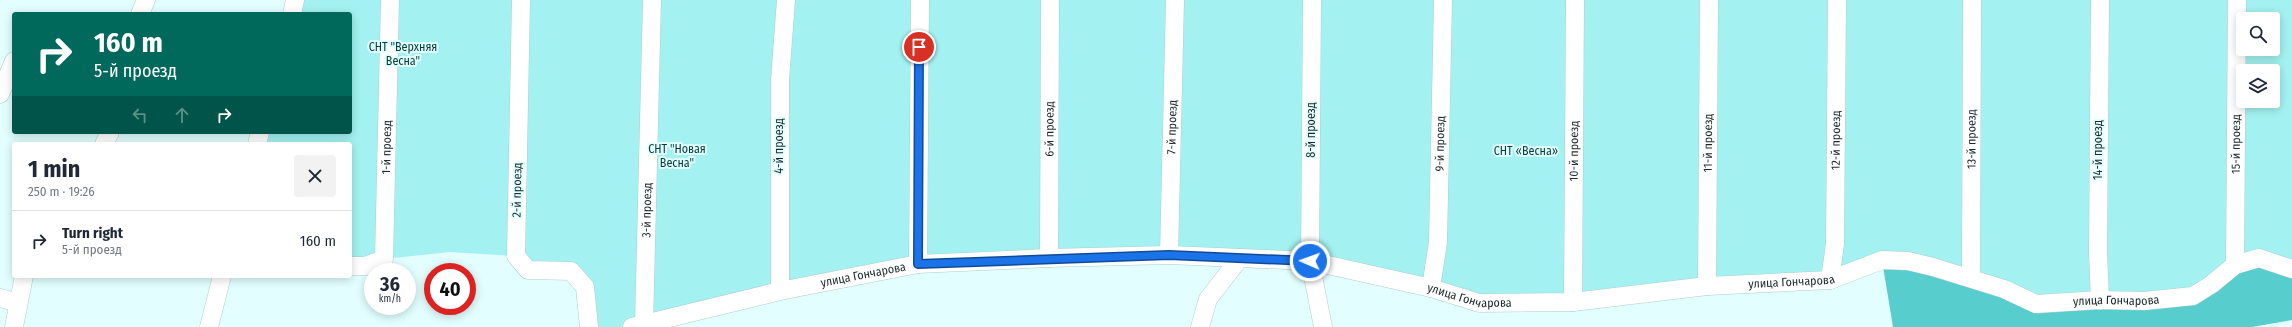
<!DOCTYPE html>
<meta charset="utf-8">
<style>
:root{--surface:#fff;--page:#f2f2f3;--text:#1f2937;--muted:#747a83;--line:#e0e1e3}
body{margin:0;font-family:"Fira Sans Condensed",sans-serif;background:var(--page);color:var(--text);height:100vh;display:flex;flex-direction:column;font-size:15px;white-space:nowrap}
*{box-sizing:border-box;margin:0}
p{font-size:13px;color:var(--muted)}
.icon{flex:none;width:22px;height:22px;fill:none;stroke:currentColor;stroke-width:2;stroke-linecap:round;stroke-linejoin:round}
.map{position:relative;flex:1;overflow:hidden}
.side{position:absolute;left:12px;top:142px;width:340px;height:136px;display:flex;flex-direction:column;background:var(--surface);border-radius:4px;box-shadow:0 2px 10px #0003}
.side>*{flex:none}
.guide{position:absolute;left:12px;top:12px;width:340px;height:122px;border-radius:4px;box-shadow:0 2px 10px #0003;background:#00695c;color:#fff;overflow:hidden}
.tools{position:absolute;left:2236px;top:12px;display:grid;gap:8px}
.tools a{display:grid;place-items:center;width:44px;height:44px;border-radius:4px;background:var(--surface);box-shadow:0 2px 10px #0003;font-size:20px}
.speed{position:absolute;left:364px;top:263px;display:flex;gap:8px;font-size:20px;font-weight:700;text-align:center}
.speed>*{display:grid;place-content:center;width:52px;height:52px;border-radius:50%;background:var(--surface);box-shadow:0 2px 10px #0003;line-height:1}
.speed small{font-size:10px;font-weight:400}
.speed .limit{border:6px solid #d22;background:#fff;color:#111}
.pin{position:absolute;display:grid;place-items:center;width:34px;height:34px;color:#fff;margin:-17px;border:2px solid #fff;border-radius:50%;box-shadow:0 1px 4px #0007}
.me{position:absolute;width:44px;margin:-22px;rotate:272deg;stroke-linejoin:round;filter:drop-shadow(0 0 3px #0008)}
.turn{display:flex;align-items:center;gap:14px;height:84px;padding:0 16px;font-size:18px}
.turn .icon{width:52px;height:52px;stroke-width:2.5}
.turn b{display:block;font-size:28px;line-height:34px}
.lanes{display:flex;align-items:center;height:38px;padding:0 16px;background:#0003;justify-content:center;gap:20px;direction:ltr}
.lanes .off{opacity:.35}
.round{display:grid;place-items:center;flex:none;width:42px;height:42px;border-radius:4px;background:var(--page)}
.summary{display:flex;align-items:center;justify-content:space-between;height:68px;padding:0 16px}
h1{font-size:24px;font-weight:700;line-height:30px}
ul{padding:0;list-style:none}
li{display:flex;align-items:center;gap:12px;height:60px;padding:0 16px;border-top:1px solid var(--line)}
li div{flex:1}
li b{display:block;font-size:15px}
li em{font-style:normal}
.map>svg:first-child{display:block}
.green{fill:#a3f2f1;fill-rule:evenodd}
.forest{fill:#58cdcd}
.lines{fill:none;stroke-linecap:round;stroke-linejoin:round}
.minor-casing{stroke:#accece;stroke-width:19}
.minor{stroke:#fff;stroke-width:18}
.route-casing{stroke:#114b97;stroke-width:10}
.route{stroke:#1a73e8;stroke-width:7}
.labels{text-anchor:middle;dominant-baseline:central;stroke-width:4;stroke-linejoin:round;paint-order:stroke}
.park-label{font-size:12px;fill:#033d3d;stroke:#e2fefe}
.street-label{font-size:12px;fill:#1c2a2a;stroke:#e2fefe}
</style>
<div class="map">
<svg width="2292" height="327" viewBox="0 0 2292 327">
<rect width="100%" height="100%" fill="#e2fefe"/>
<!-- green -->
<path class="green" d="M295,0H2292V269L2193,296L2036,304L1908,261L1830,280L1479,303L1310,261L918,264L632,327H589L571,271L528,270L516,256L450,252L384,259L350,266V144H257L260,132H350V14H292ZM2243,19H2273V49H2243ZM2243,71H2273V101H2243Z"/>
<!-- forest -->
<path class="forest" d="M1882,260L2036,304L2193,296L2235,265L2292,269V320L2252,327H1893Z"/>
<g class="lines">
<!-- minor casing -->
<g class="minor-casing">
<g id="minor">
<path d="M521,0L516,256L528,270L571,271L585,287L589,327"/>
<path d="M1312,0L1310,261L1323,327"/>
<path d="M2100,0L2098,252L2100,300"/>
<path d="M140,14L146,0"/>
<path d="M292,14L295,0"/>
<path d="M0,94L14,61"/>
<path d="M104,144L110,132"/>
<path d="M257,144L260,132"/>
<path id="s1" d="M1169,255L1175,0"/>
<path id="s2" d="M1049,258L1050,0"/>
<path d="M918,264L920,0"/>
<path id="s3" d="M2235,265L2237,0"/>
<path id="s4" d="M350,266H365L384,259L390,0"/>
<path id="s5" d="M1971,278L1972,0"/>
<path id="s6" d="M1830,280L1835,244L1837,0"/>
<path id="s7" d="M1707,286L1709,0"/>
<path id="s8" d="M1431,288L1438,242L1443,0"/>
<path d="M780,291V80L786,0"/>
<path d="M0,298L18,303"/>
<path id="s9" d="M1573,302L1575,0"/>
<path id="s10" d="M644,325L652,0"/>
<path d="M14,327L24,276"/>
<path d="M209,327L222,276"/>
<path id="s11" d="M632,327L780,291L918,264L1049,258L1169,255L1310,261L1431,288L1479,303L1573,302L1707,286L1830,280L1882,260L1908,261L1933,267L2004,289L2036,304L2100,300L2144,301L2193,296L2212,284L2235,265L2259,258L2292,269"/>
<path d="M1200,327L1208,299L1240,258"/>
</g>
</g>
<!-- minor -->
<use href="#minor" class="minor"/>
</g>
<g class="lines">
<!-- route casing -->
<g class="route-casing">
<path id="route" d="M919,47L918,264L1169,255L1310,261"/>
</g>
<!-- route -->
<use href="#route" class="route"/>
</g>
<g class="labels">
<!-- park labels -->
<g class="park-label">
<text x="403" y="47">СНТ "Верхняя<tspan x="403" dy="14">Весна"</tspan></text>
<text x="677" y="149">СНТ "Новая<tspan x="677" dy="14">Весна"</tspan></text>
<text x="1526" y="151">СНТ «Весна»</text>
</g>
<!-- street labels -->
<g class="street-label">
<text stroke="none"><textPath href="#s1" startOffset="128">7-й проезд</textPath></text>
<text stroke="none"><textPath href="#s2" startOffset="129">6-й проезд</textPath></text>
<text transform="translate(1311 130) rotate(-90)">8-й проезд</text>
<text stroke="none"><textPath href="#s5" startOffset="139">13-й проезд</textPath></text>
<text stroke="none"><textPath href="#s6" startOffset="140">12-й проезд</textPath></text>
<text stroke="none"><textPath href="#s7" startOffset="143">11-й проезд</textPath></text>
<text stroke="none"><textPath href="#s8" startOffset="145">9-й проезд</textPath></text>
<text stroke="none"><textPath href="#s3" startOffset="121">15-й проезд</textPath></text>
<text transform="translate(779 146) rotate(-90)">4-й проезд</text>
<text stroke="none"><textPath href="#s4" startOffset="147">1-й проезд</textPath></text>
<text transform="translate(2098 150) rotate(-90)">14-й проезд</text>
<text stroke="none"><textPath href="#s9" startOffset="151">10-й проезд</textPath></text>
<text transform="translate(517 190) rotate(-89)">2-й проезд</text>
<text stroke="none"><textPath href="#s10" startOffset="115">3-й проезд</textPath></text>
<text stroke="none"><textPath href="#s11" startOffset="237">улица Гончарова</textPath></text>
<text stroke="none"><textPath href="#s11" startOffset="1173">улица Гончарова</textPath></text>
<text stroke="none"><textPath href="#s11" startOffset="849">улица Гончарова</textPath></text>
<text stroke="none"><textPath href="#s11" startOffset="1509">улица Гончарова</textPath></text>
</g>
</g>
</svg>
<div class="tools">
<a><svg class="icon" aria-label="search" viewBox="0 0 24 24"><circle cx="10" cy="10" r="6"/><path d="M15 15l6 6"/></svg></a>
<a><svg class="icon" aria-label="layers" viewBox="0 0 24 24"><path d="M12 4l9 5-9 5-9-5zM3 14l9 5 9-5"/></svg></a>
</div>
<div class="speed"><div>36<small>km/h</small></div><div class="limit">40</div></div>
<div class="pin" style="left:919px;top:47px;background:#d93025"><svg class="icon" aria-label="arrive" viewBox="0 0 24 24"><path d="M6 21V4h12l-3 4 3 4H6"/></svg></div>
<svg class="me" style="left:1310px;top:261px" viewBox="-20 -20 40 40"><circle r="17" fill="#1a73e8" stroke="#fff" stroke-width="3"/><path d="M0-11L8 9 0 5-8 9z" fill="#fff"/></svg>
<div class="guide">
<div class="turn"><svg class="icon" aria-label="right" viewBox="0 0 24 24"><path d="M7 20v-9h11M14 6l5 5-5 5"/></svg><div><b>160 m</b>5-й проезд</div></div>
<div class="lanes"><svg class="icon off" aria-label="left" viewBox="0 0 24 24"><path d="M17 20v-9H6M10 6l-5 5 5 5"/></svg><svg class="icon off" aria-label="ahead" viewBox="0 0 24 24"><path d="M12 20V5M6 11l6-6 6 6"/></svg><svg class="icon" aria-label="right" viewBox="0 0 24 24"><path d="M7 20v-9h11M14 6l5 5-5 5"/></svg></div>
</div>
<section class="side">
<div class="summary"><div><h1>1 min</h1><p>250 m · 19:26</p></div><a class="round"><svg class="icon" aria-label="close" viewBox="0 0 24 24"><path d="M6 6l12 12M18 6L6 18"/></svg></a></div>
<ul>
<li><svg class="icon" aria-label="right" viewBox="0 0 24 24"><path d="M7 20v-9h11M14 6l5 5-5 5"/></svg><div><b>Turn right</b><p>5-й проезд</p></div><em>160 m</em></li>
</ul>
</section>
</div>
